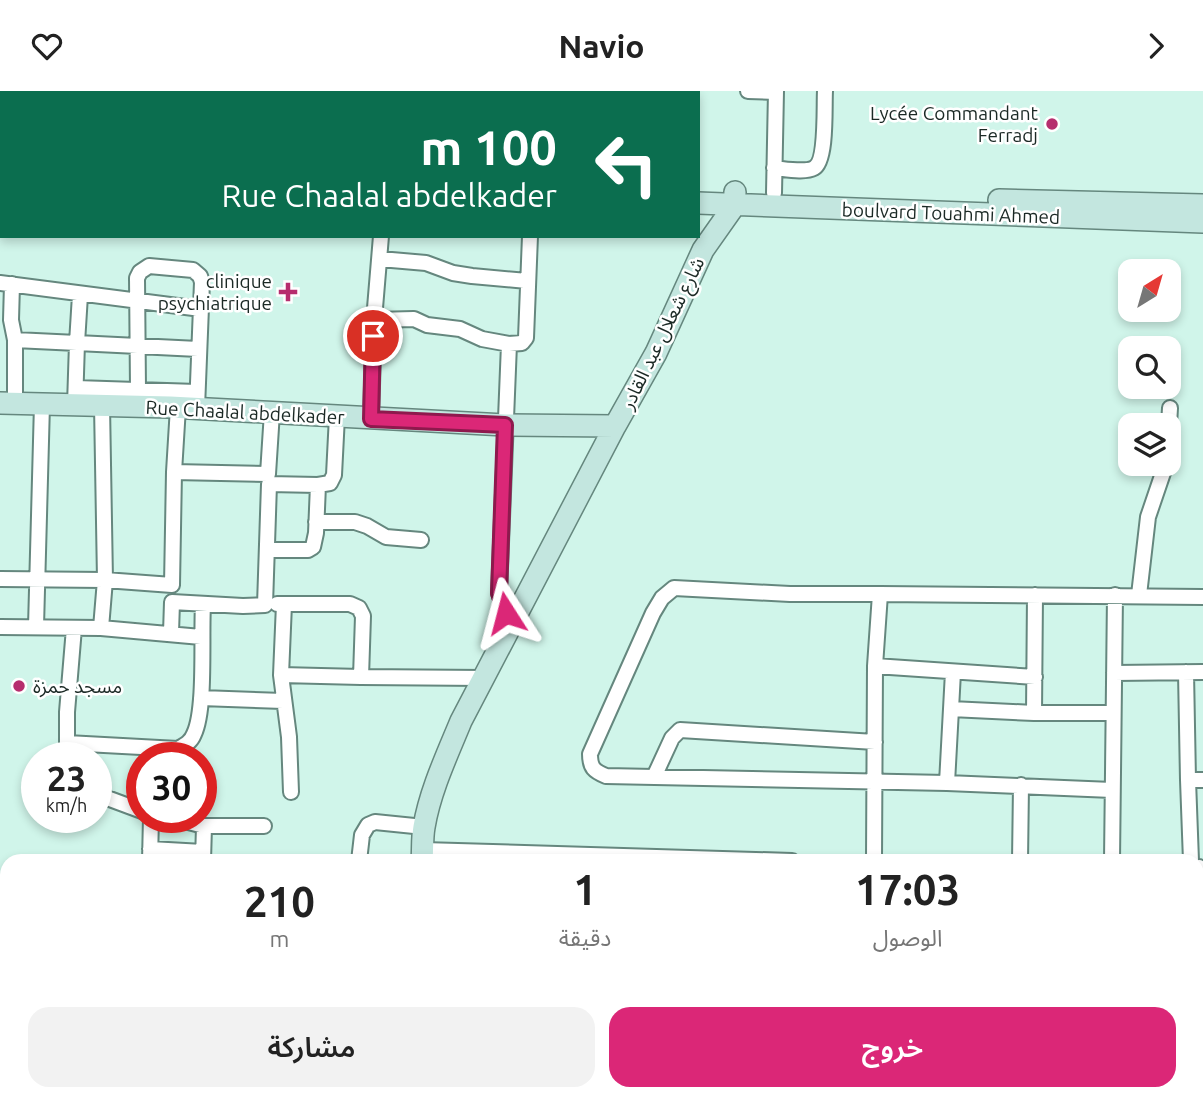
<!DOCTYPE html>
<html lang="ar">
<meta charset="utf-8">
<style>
:root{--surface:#fff;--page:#f2f2f2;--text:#222;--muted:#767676;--accent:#db2777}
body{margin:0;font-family:Ubuntu,"Noto Sans Arabic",sans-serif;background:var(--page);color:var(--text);direction:rtl;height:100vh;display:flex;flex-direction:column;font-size:26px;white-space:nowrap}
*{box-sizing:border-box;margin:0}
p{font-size:23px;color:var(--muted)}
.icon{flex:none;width:38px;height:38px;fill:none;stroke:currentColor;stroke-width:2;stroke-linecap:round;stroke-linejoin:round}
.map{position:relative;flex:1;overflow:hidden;direction:ltr}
.details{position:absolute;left:0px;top:763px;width:1204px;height:247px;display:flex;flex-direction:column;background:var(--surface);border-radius:21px 21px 0 0;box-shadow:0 4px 10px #0003;direction:rtl}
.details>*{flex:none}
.top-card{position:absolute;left:0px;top:0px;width:700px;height:147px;box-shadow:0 4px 10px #0003;direction:rtl;background:#0b6e4f;color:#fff;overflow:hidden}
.needle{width:46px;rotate:37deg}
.buttons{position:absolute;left:1118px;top:168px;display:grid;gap:14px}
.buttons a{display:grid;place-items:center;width:63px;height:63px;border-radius:14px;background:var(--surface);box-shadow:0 4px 10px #0003;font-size:35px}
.speed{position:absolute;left:21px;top:651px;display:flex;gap:14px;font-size:35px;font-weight:700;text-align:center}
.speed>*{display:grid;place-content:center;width:91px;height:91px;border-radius:50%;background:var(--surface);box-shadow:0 4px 10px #0003;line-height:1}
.speed small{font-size:18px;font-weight:400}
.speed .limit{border:10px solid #d22;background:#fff;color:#111}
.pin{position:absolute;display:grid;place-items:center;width:60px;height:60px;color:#fff;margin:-30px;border:4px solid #fff;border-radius:50%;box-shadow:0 2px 7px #0007}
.me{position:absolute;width:77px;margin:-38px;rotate:351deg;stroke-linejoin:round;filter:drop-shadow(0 0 5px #0008)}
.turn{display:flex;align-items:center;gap:24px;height:147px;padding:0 28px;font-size:32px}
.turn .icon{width:91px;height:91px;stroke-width:2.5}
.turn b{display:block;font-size:49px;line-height:60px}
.eta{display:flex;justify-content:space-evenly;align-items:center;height:119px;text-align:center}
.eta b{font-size:42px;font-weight:600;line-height:49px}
.button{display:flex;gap:14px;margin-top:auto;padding:14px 28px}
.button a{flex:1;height:80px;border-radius:21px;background:var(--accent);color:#fff;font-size:28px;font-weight:600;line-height:80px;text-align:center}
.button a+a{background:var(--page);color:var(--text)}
header{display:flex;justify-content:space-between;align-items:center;height:91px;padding:0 28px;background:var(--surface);font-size:32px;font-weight:600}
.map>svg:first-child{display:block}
.green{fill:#89ecd4}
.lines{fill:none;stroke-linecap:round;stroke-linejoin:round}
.street-casing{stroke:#65877e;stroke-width:18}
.secondary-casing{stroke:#65877e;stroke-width:24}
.street{stroke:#fff;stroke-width:14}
.secondary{stroke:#c3e6df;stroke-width:21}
.route-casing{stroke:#8e194d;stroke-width:18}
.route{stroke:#db2777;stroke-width:12}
.poi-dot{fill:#b62e6e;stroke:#fff;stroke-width:2.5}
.labels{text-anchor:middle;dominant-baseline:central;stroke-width:5;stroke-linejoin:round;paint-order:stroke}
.poi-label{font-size:19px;fill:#1b2925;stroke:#fff;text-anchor:end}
.street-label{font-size:19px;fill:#1b2925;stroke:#fff}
</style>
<header><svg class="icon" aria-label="forward" viewBox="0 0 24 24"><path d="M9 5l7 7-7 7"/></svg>Navio<svg class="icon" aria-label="heart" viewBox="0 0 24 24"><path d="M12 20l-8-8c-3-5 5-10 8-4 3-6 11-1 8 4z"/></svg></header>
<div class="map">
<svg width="1203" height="1009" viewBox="0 0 1203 1009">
<rect width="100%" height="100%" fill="#d0f5ea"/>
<!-- green -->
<path class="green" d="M321,0H634L321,2Z"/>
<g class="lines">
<!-- street casing -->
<g class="street-casing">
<path id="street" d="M748,0L776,1
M657,2L658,0
M774,77C785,78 805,82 814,77C827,70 824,15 825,0
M774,102L776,0
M380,168L426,172L453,182L472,185L527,190
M0,192L201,218
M12,193L11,229L15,249L77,252L80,204
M374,229L414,228L427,234L460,238L482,248L509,253L522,252L526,247L530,145
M15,249V312
M509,253L499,502L505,522L513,532
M76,297L197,301
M138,298L137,187L140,181L149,175L193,179L200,185L202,191L197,317
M75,314L77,252L198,258
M102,314L105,489L101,537L201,546
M371,328L374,229L381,145
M1169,334L1170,317
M174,381L268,383L272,321
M316,431H355L367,435L386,446L421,449
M267,459H308L313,456L316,442L318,394
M0,488L105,489L172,494L174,381L178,316
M880,503H790L674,497L662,507L653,522L590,663C590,677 594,680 606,685L947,692L951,618
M1035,504L1034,622H1113
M1139,504L1148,426L1166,373
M277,513H284L281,584L289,646L291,701
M0,536L101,537
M36,536L42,313
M74,537L67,621V652L178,658C185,654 191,651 194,643C206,618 201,545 203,514
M171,542L172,511L243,515L265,514L269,393L318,394L330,392L334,384L337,325
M875,575L1035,586
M953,581L951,618L1034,622
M1186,581L1188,689
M1114,582L1203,581
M281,584L361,586L363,525L359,517L350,513H284
M361,586L484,587
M201,607L283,610
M654,686L672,647L680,639L875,651
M947,692L1112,699
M96,697L107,707L142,720
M169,726L204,735L203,770
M204,735H264
M150,758L203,761
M423,759L792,770
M150,770L151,726
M359,770L362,744L368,734L375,731L424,736
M874,770L875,575L880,503L1203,506
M1020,770L1021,694
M1112,770L1115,504
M1191,770L1188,689H1203
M1197,900L1199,776
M548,1003V1009
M252,1009V1003
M325,1009L326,1003
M452,1009V1003
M652,1009L653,1003
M865,1009V1003
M938,1009V1003
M1004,1009V1003"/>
</g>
<!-- secondary casing -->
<g class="secondary-casing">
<path id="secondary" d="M307,2V0
M0,78H2
M0,94H2
M999,109L1203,114
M698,112L1203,131
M0,312L170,316L505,334L615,335
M422,770C423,759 422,747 424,736C430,700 447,664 461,630L615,335L656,262L703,159L734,115L735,101
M0,883H7
M1197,911H1203"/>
</g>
<!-- street -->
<use href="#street" class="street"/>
<!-- secondary -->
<use href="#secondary" class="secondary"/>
</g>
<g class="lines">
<!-- route casing -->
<g class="route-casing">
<path id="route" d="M373,245L371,328L505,334L499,502L506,522"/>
</g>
<!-- route -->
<use href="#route" class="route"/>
</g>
<!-- markers -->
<g class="poi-dot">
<circle cx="1052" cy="33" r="7"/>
<path d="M284.5 190.5h7v7h7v7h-7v7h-7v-7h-7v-7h7z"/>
<circle cx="19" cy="595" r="7"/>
</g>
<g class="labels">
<!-- poi labels -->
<g class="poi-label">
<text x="1038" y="22">Lycée Commandant<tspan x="1038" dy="22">Ferradj</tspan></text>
<text x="272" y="190">clinique<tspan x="272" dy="22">psychiatrique</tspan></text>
<text x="33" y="595" text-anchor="start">مسجد حمزة</text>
</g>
<!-- street labels -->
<g class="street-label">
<text transform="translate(951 122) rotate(2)">boulvard Touahmi Ahmed</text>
<text transform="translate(662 242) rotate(-64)">شارع شعلال عبد القادر</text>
<text transform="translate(245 321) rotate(3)">Rue Chaalal abdelkader</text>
</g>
</g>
</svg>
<div class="buttons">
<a><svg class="needle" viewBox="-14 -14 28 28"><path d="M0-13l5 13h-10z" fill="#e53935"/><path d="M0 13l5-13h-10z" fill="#767676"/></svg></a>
<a><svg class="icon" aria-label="search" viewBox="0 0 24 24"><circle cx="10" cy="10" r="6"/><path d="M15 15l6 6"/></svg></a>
<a><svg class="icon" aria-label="layers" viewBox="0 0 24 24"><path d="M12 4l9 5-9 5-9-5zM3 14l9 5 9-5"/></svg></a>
</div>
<div class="speed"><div>23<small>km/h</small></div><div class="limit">30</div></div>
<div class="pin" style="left:373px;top:245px;background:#d93025"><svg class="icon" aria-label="arrive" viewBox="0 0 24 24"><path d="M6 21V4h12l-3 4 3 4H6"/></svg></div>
<svg class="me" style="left:506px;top:522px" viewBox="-20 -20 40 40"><path d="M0-17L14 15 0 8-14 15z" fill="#db2777" stroke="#fff" stroke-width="4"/></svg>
<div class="top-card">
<div class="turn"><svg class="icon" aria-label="left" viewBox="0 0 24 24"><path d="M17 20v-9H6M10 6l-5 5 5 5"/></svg><div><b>100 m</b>Rue Chaalal abdelkader</div></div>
</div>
<section class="details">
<div class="eta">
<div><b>17:03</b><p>الوصول</p></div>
<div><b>1</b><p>دقيقة</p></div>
<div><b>210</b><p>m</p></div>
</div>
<div class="button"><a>خروج</a><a>مشاركة</a></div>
</section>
</div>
